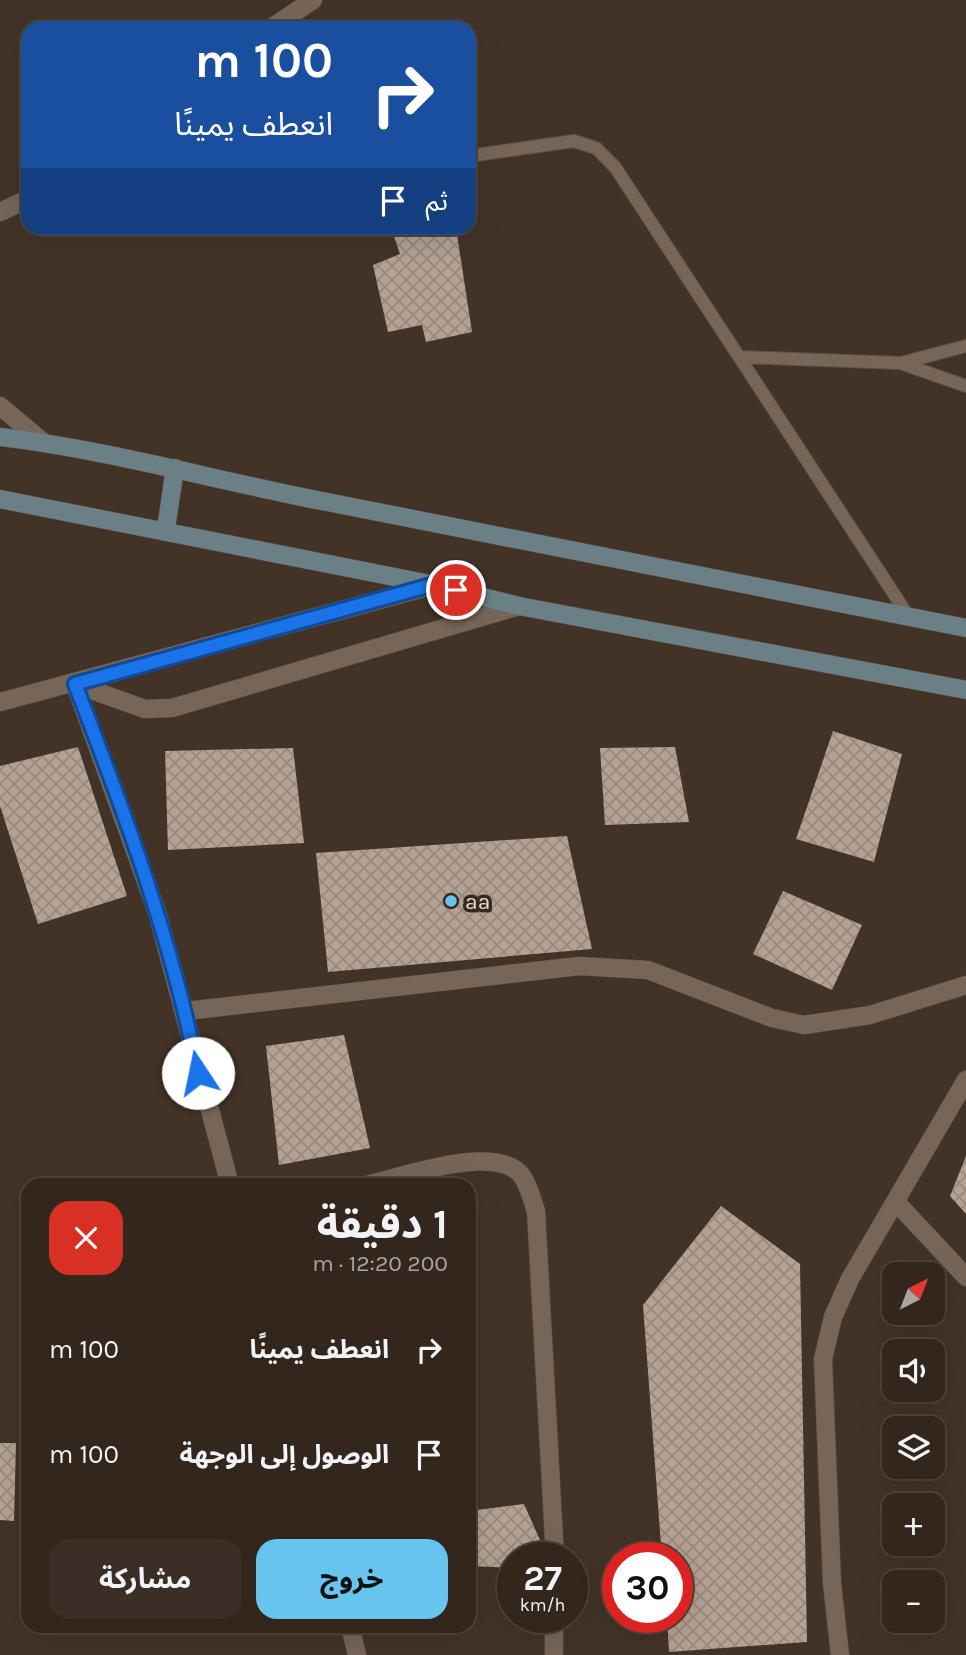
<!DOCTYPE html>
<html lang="ar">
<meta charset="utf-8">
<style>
:root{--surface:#32261d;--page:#3a2e26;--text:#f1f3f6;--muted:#a8a5a4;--line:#4d433b;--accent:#67c4ef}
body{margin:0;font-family:Karla,"Noto Sans Arabic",sans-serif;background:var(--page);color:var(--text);direction:rtl;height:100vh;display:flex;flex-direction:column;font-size:26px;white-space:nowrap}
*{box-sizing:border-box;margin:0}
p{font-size:23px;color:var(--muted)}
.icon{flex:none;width:38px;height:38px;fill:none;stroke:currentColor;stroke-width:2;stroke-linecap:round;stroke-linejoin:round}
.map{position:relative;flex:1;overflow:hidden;direction:ltr}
.details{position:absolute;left:21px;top:1178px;width:455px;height:455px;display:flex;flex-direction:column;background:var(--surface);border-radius:21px;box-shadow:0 7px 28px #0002,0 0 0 2px var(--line);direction:rtl}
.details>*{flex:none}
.guide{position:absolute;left:21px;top:21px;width:455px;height:214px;border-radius:21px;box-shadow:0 7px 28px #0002,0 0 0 2px var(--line);direction:rtl;background:#1a4fa0;color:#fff;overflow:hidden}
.needle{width:46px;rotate:42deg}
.controls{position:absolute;left:882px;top:1262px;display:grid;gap:14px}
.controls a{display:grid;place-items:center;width:63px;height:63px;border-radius:14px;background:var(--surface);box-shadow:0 7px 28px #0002,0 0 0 2px var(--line);font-size:35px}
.speed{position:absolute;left:497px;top:1542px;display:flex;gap:14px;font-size:35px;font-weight:700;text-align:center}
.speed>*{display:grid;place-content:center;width:91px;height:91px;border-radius:50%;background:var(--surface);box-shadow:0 7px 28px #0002,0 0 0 2px var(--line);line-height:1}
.speed small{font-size:18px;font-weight:400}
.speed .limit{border:10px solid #d22;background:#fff;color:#111}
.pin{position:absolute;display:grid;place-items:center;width:60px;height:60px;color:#fff;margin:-30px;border:4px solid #fff;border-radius:50%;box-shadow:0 2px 7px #0007}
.me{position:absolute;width:77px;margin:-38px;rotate:349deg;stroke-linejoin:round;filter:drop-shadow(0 0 5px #0008)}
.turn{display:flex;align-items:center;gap:24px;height:147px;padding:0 28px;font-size:32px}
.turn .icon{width:91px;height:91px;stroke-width:2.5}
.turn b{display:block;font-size:49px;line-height:60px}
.then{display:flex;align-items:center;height:66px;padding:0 28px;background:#0003;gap:14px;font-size:26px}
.round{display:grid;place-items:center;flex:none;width:74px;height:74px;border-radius:21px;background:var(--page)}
.summary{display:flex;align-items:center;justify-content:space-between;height:119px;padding:0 28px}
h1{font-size:42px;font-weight:700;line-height:52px}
.primary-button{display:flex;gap:14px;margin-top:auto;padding:14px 28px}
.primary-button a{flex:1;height:80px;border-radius:21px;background:var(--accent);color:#111;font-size:28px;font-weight:700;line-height:80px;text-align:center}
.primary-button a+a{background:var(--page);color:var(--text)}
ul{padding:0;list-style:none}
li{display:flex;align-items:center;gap:21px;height:105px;padding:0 28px}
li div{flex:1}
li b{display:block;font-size:26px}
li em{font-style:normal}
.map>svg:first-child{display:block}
.building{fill:url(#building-cross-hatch)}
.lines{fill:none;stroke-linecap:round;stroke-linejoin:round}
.service-casing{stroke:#5e5146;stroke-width:14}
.minor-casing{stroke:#5e5146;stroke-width:19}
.secondary-casing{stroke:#5e5146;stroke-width:19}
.service{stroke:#776558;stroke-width:12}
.minor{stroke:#776558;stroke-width:18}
.secondary{stroke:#6b8086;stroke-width:18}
.route-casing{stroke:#114b97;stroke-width:18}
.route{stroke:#1a73e8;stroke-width:12}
.poi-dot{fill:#67c4ef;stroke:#39291d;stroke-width:2.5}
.labels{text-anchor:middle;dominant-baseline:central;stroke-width:7;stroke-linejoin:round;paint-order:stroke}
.poi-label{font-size:23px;fill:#e6dcd4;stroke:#39291d;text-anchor:start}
</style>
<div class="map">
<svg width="966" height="1655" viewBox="0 0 966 1655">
<defs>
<pattern id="building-cross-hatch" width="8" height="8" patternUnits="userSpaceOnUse" patternTransform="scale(1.75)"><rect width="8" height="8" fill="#b4a192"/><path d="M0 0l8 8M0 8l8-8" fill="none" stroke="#98897e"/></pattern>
</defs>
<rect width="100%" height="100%" fill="#433327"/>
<!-- building -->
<path class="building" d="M391,228H456L472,332L426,342L422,325L388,332L373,265L400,254Z
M833,731L902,754L874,862L796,839Z
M78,747L127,896L38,924L0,806V766Z
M675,747L689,822L605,825L600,748Z
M293,748L304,843L168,850L165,751Z
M567,836L592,949L328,972L316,853Z
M783,891L862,925L832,990L753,954Z
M344,1035L370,1148L279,1165L266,1046Z
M966,1156V1214L950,1196Z
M721,1206L800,1264L807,1642L669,1652L667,1617H677V1558H662L643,1305Z
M0,1443H16L14,1521L0,1520Z
M524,1504L548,1558H513V1568L469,1566V1511Z"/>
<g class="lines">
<!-- service casing -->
<g class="service-casing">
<path id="service" d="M469,156L574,141L596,148L615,167L909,617
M739,357L900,363L966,386
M901,363L966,346"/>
</g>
<!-- minor casing -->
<g class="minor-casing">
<path id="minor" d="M271,28L313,0
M0,212L28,199
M0,406L43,442
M75,684L157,912L230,1185
M75,684L145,709L172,708L519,606
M0,702L435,585
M186,1011L579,966L648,970L772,1018L804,1025L870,1015L966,985
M367,1185C402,1177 497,1142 522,1176C529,1186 532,1200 536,1211L555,1558
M896,1202L966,1277
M350,1626L357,1655
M554,1655V1617
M840,1655L832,1583L823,1359L833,1317L850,1279L966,1080"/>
</g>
<!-- secondary casing -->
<g class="secondary-casing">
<path id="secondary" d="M0,437C109,450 214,480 322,501C536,544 751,586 966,628
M0,499L435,585L519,606L966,690
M166,529L175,468"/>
</g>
<!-- service -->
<use href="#service" class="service"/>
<!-- minor -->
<use href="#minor" class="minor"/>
<!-- secondary -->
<use href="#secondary" class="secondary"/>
</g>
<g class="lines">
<!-- route casing -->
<g class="route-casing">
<path id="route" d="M198,1073C172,939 124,811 75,684L435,584L456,590"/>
</g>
<!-- route -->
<use href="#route" class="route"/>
</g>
<!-- markers -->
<circle class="poi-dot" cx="451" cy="901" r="7"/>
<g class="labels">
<!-- poi labels -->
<g class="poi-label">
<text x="465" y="901">aa</text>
</g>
</g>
</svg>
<div class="controls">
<a><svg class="needle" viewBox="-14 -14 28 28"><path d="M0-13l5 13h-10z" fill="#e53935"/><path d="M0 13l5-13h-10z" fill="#a8a5a4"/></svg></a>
<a><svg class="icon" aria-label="sound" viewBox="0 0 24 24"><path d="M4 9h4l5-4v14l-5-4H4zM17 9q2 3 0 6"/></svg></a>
<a><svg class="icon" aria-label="layers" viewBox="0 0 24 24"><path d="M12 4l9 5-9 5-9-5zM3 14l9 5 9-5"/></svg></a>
<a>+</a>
<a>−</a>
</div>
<div class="speed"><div>27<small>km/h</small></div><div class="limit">30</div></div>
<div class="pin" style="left:456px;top:590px;background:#d93025"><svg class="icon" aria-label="arrive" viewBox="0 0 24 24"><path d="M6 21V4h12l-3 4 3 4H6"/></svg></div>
<svg class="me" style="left:198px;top:1073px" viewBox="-20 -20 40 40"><circle r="19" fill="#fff"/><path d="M0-13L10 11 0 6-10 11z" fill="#1a73e8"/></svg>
<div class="guide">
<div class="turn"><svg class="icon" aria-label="right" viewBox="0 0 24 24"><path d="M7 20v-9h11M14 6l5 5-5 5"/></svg><div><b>100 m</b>انعطف يمينًا</div></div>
<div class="then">ثم<svg class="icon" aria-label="arrive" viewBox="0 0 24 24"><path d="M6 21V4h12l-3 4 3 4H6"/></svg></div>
</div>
<section class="details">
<div class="summary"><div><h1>1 دقيقة</h1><p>200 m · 12:20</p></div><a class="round" style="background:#d93025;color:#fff"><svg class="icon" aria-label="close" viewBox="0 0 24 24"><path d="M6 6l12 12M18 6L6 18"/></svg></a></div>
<ul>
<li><svg class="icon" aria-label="right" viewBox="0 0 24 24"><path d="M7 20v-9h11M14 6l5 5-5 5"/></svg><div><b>انعطف يمينًا</b></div><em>100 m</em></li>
<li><svg class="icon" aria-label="arrive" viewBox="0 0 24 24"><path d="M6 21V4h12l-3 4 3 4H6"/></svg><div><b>الوصول إلى الوجهة</b></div><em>100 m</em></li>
</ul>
<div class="primary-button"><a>خروج</a><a>مشاركة</a></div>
</section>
</div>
